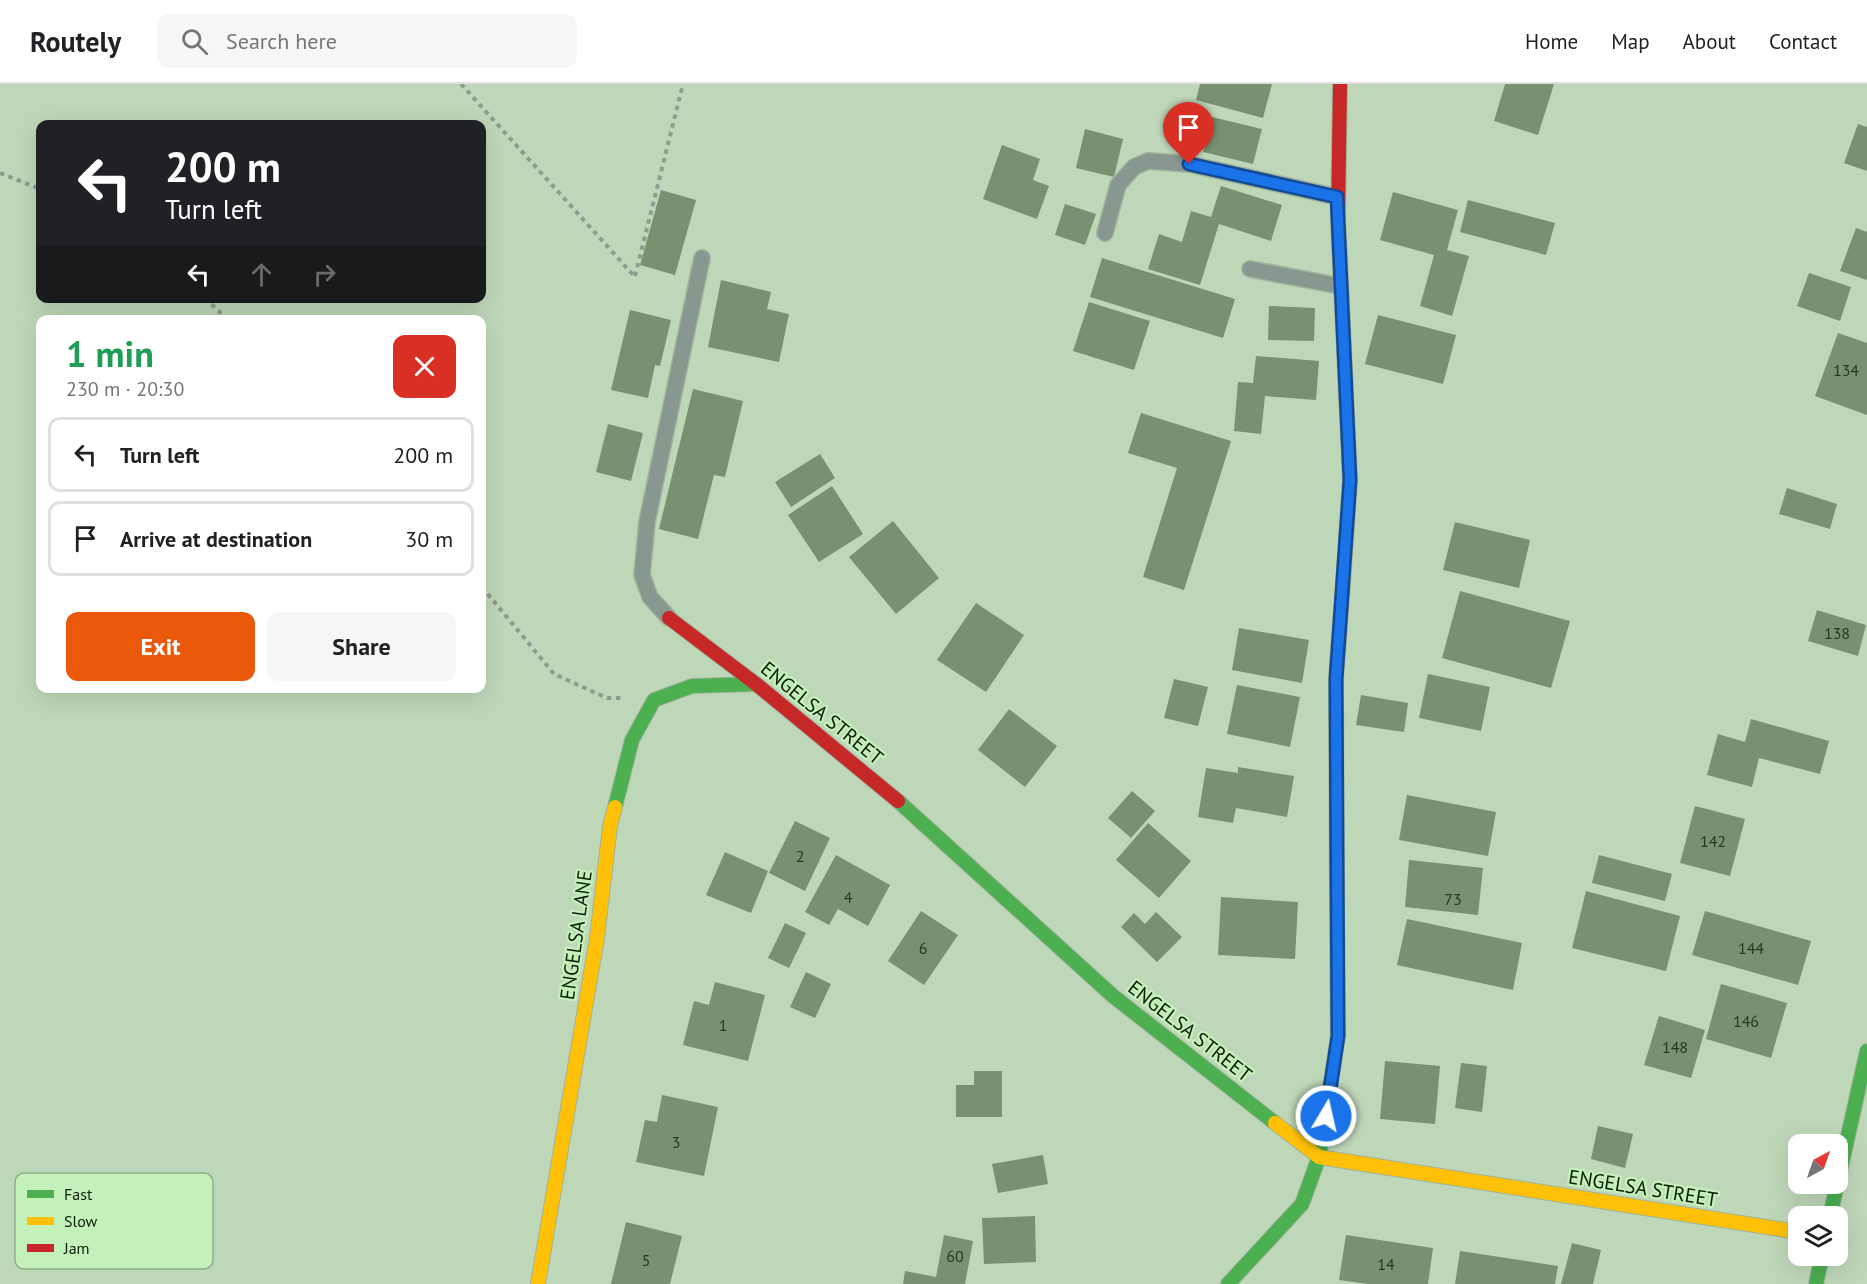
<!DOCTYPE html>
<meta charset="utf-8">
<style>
:root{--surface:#fff;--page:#f6f6f6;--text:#202124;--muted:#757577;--line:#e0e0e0;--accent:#ea580c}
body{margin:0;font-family:"PT Sans",sans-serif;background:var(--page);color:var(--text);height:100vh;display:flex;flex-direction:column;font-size:22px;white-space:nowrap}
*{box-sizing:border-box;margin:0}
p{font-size:20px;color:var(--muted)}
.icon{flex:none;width:33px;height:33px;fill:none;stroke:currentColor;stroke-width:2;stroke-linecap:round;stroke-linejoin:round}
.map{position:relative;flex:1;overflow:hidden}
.sheet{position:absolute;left:36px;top:231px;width:450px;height:378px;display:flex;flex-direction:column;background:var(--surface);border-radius:12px;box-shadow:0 6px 24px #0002}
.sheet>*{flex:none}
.banner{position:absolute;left:36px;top:36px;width:450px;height:183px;border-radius:12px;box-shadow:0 6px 24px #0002;background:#202124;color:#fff;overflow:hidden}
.needle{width:39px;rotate:40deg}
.tools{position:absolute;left:1788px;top:1050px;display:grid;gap:12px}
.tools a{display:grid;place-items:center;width:60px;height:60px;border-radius:12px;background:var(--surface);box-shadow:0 6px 24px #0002;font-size:30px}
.pin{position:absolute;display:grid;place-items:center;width:51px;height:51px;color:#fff;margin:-62px -26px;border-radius:50% 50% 50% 0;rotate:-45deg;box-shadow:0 0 6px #0007}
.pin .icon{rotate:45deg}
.me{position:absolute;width:66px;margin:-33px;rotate:9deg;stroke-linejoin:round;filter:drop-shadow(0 0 4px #0008)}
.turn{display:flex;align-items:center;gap:21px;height:126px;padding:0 30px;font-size:27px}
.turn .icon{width:78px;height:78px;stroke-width:2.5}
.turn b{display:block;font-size:42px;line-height:51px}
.lanes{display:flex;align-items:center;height:57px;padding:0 30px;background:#0003;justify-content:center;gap:30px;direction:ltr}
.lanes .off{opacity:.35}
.round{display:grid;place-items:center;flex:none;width:63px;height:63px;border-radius:12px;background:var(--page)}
.overview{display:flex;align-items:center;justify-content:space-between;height:102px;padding:0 30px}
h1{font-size:36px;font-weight:700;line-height:45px;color:#1e9e55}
.cta{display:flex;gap:12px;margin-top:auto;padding:12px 30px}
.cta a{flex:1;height:69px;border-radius:12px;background:var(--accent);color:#fff;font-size:24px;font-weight:700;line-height:69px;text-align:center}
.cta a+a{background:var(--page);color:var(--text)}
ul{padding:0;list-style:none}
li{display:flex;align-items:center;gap:18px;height:75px;margin:0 12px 9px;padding:0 18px;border:3px solid var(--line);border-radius:12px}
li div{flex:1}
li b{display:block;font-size:22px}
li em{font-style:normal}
header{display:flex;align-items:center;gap:36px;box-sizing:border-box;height:84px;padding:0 30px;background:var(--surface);border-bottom:2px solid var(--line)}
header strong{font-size:28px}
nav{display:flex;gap:33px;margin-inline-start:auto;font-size:21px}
.search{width:420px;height:54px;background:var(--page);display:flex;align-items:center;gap:15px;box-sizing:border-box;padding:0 21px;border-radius:12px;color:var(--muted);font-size:22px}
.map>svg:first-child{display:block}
.building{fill:#789170}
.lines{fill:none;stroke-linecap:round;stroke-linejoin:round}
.lane-casing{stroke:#a0b39c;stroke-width:18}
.fast-casing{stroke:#a0b39c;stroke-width:16}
.slow-casing{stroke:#a0b39c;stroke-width:16}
.jam-casing{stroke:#a0b39c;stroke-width:16}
.path{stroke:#8c9c8f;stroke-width:4;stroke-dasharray:4.5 4.5;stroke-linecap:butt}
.lane{stroke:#889790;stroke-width:15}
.fast{stroke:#4caf50;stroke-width:14}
.slow{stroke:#ffc107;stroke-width:14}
.jam{stroke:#c62828;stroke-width:14}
.route-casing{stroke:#114b97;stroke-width:15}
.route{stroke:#1a73e8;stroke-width:10}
.labels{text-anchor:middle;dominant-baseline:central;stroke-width:4.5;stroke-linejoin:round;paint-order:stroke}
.number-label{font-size:16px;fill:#263922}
.street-label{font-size:20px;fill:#0b1c08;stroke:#c4f1b9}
.key{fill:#c4f1b9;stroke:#8cb184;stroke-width:1.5}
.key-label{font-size:16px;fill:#0b1c08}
</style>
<header>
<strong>Routely</strong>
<div class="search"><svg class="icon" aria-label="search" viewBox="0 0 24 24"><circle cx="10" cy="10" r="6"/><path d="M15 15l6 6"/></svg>Search here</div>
<nav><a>Home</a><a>Map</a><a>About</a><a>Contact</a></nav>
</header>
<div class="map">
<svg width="1867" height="1200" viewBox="0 0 1867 1200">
<rect width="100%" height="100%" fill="#bfd7b9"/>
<!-- building -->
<path class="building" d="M1200,0H1272L1263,34L1196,16Z
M1505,0H1554L1538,51L1494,37Z
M1212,33L1262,45L1253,80L1203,68Z
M1858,40L1867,43V87L1844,79Z
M1085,45L1123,55L1114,93L1076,84Z
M1002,61L1040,75L1033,96L1049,102L1037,135L983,115Z
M1221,102L1282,121L1271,157L1219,140L1200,201L1148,185L1159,150L1182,158L1191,127L1211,133Z
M661,106L696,116L675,191L640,181Z
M1393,108L1458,126L1447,166L1469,172L1452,232L1420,222L1434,171L1380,156Z
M1468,116L1555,139L1546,171L1460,148Z
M1065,120L1096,130L1085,161L1055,151Z
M1856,144L1867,148V196L1840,187Z
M1102,174L1235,215L1223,254L1090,213Z
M1809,189L1851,203L1840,237L1797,222Z
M721,196L771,208L767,225L789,230L779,278L708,263Z
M1089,218L1150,237L1134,286L1073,267Z
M1269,222L1315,224L1314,257L1268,256Z
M630,226L671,236L660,282L655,281L648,314L611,306Z
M1378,231L1456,251L1443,300L1365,280Z
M1838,249L1867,259V331L1815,312Z
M1256,272L1319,277L1316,316L1265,312L1261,350L1234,347L1238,298L1253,299Z
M693,305L743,317L725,393L714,391L698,455L659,445Z
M1141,329L1231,357L1184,506L1143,493L1177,384L1128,369Z
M608,340L643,349L631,397L596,388Z
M820,370L835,394L791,423L775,398Z
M832,402L863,450L819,478L788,431Z
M1787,404L1837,420L1830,445L1779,430Z
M893,437L939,494L896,530L849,473Z
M1455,438L1530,456L1519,504L1443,486Z
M1460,507L1570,537L1551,604L1442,574Z
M976,519L1024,551L986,608L937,576Z
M1817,526L1866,541L1858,572L1808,557Z
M1239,544L1309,556L1302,599L1232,586Z
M1428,590L1490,603L1481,647L1419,634Z
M1174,595L1208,603L1198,642L1164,634Z
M1237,601L1300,613L1290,663L1227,650Z
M1361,611L1408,619L1404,648L1356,641Z
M1009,625L1057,662L1025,703L978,666Z
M1751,635L1829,657L1820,690L1759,674L1752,703L1707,691L1718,650L1745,658Z
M1238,683L1294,692L1287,733L1236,724L1233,739L1198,733L1206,684L1238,689Z
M1132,707L1155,727L1131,754L1108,734Z
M1407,711L1496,728L1488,772L1399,756Z
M1695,722L1745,735L1730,792L1680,779Z
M795,737L830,754L805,807L769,789Z
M1148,739L1191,777L1159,814L1116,776Z
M725,768L768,787L751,829L706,811Z
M836,771L890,801L868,842L838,825L829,841L805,828Z
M1599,771L1672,790L1665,817L1592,799Z
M1409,776L1483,784L1478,831L1405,823Z
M1586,807L1680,832L1666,887L1572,864Z
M1221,813L1298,818L1295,875L1218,871Z
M921,827L958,851L924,901L888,877Z
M1705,827L1811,857L1798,901L1692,871Z
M1156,828L1182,853L1157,878L1121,843L1134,829L1145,840Z
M1407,835L1522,859L1513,906L1397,881Z
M785,839L806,849L789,884L768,874Z
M806,888L831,900L815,934L790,923Z
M715,898L765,911L748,977L683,961L694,917L709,921Z
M1721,900L1787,919L1771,974L1706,955Z
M1659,932L1705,946L1691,994L1644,981Z
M1385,977L1440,982L1435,1040L1380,1035Z
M1461,979L1487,982L1482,1028L1455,1024Z
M974,987H1002V1033H956V1001H974Z
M662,1011L718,1023L704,1092L636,1078L645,1036L657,1038Z
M1598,1042L1633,1050L1625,1084L1591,1075Z
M1043,1071L1048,1100L998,1109L992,1080Z
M1035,1132L1036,1178L984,1180L982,1134Z
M626,1138L682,1152L670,1200H611Z
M944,1151L973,1157L965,1200H903L905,1187L936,1193Z
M1346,1151L1433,1164L1428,1200H1368L1339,1196Z
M1572,1159L1601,1166L1593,1200H1561Z
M1460,1167L1558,1182L1555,1200H1455Z"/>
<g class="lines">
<!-- lane casing -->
<g class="lane-casing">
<path id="lane" d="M1105,149L1118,101L1134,83L1148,77L1189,80L1337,113
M1250,185L1340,202
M669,534L650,513L642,491L647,438L702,174"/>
</g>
<!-- fast casing -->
<g class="fast-casing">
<path id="fast" d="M898,717L1113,912L1275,1039
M615,723L632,656L654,616L692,602L756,600
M1830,1132L1867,967
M1228,1200L1302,1120L1319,1073L1338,952L1337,827
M1816,1200L1822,1172"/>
</g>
<!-- slow casing -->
<g class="slow-casing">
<path id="slow" d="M1338,135L1350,396L1343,500
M1275,1039L1319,1073L1798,1148
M538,1200L597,854L610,742L615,723"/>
</g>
<!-- jam casing -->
<g class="jam-casing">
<path id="jam" d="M1338,135L1340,0
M669,534L756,600L898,717
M1337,827L1336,595L1343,500"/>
</g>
<!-- path -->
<path class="path" d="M461,0L635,193
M0,89L40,105
M635,192L683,0
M205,214L228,236
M482,503L554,590L607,614H621"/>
<!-- lane -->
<use href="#lane" class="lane"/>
<!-- fast -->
<use href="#fast" class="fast"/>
<!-- slow -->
<use href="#slow" class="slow"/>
<!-- jam -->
<use href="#jam" class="jam"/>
</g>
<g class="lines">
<!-- route casing -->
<g class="route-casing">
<path id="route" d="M1189,80L1337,113L1350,396L1336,595L1338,952L1326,1032"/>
</g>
<!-- route -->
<use href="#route" class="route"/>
</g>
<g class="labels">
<!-- number labels -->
<g class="number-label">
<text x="1846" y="286">134</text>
<text x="1837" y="549">138</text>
<text x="1713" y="757">142</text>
<text x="800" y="772">2</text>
<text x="848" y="813">4</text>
<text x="1453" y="815">73</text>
<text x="923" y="864">6</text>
<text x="1751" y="864">144</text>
<text x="1746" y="937">146</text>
<text x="723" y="941">1</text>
<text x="1675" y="963">148</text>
<text x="676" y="1058">3</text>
<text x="955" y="1172">60</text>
<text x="646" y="1176">5</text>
<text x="1386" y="1180">14</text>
</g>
<!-- street labels -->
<g class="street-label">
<text transform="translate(822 629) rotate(39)">ENGELSA STREET</text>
<text transform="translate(576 851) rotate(-82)">ENGELSA LANE</text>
<text transform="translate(1190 947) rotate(38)">ENGELSA STREET</text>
<text transform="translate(1643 1104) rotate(9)">ENGELSA STREET</text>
</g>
</g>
<!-- legend -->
<rect x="15" y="1089" width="198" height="96" rx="9" class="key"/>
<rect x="27" y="1106" width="27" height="8" fill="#4caf50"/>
<rect x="27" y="1133" width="27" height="8" fill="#ffc107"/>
<rect x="27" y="1160" width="27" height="8" fill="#c62828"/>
<g class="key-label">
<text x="64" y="1116">Fast</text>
<text x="64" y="1143">Slow</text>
<text x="64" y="1170">Jam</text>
</g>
</svg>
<div class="tools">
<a><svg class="needle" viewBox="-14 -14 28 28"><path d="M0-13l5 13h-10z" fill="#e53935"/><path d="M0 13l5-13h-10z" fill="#757577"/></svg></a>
<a><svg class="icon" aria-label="layers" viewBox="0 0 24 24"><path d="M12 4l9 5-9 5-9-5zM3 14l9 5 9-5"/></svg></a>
</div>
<div class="pin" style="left:1189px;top:80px;background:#d93025"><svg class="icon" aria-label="arrive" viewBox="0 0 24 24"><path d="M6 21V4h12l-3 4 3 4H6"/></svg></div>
<svg class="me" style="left:1326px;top:1032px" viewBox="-20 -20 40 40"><circle r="17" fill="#1a73e8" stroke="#fff" stroke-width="3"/><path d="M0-11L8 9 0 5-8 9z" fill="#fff"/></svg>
<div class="banner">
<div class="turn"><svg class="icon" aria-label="left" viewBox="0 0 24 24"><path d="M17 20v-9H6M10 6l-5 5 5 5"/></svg><div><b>200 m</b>Turn left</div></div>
<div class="lanes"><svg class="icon" aria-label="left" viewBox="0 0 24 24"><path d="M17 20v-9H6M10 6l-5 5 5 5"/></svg><svg class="icon off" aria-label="ahead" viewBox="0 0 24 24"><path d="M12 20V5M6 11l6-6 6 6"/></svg><svg class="icon off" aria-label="right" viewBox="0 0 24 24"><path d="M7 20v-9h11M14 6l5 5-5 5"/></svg></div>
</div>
<section class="sheet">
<div class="overview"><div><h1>1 min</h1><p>230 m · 20:30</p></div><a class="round" style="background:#d93025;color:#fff"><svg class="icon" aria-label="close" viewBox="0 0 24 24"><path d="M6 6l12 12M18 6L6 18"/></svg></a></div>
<ul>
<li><svg class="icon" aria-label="left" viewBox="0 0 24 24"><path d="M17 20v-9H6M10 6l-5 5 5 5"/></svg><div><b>Turn left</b></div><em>200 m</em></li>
<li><svg class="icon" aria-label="arrive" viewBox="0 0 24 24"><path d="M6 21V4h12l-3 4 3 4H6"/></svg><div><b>Arrive at destination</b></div><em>30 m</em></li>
</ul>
<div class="cta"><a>Exit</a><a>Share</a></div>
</section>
</div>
